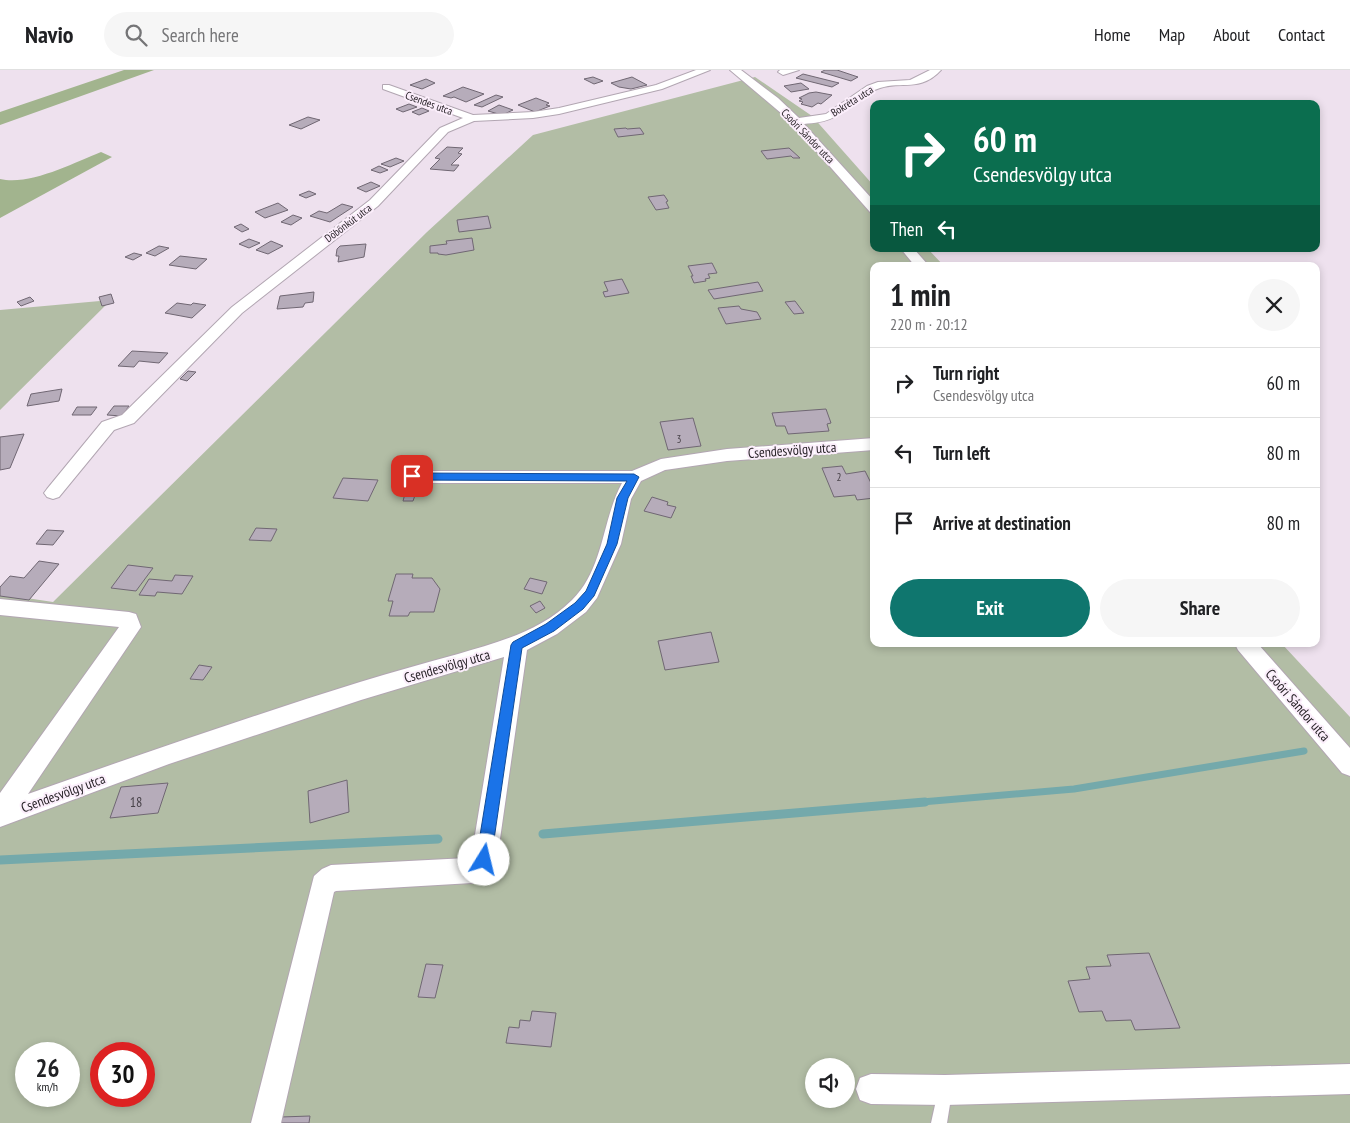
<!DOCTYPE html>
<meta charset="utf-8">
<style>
:root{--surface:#fff;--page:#f6f6f6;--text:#202124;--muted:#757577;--line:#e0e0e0;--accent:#0f766e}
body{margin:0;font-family:"PT Sans Narrow",sans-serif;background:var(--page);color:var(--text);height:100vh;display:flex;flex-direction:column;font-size:19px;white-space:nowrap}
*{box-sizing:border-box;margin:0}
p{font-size:16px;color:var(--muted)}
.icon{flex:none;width:28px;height:28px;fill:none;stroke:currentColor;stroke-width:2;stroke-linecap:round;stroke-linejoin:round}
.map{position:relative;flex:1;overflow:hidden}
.side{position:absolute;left:870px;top:192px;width:450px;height:385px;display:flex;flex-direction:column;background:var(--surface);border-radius:10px;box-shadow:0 2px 8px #0003}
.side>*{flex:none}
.hud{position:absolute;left:870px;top:30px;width:450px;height:152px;border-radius:10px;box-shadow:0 2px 8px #0003;background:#0b6e4f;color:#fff;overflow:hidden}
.tools{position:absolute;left:805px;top:988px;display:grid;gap:10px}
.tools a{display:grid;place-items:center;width:50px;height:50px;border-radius:50%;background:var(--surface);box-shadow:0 2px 8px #0003;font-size:25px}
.speed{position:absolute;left:15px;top:972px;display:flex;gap:10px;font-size:25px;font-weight:700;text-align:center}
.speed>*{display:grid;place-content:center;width:65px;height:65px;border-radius:50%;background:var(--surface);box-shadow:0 2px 8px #0003;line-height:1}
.speed small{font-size:12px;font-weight:400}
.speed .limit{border:8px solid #d22;background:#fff;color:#111}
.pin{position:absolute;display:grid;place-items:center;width:42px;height:42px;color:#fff;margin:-21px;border-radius:10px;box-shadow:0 2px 8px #0006}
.me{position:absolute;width:55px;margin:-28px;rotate:9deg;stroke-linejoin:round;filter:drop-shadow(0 0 4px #0008)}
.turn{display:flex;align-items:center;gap:18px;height:105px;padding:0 20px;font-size:22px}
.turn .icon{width:65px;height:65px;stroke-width:2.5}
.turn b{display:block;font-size:35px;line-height:42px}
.then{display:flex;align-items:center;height:48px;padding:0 20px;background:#0003;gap:10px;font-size:19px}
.round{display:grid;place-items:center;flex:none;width:52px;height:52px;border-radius:26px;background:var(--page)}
.overview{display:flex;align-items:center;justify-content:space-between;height:85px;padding:0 20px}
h1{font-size:30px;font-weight:700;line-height:38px}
.action{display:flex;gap:10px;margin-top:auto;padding:10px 20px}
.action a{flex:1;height:58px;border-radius:30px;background:var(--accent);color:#fff;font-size:20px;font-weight:700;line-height:58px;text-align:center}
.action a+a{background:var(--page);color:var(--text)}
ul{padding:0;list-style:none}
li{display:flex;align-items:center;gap:15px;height:70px;padding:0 20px;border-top:1px solid var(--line)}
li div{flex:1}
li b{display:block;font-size:19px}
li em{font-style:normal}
header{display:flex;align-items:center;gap:30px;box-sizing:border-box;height:70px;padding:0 25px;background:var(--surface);border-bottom:1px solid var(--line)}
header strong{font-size:24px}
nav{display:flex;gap:28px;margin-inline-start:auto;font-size:18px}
.search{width:350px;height:45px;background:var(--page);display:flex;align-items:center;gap:12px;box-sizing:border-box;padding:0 18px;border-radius:28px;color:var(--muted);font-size:19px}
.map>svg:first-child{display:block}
.green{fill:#b2bda5;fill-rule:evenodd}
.forest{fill:#a2b48e}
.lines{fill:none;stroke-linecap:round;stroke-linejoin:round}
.stream-far1{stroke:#74a9ab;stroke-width:7}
.stream{stroke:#74a9ab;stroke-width:9}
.building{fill:#b6acba;stroke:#706773}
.lane-casing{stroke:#b2a6b2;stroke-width:2}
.street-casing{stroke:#b2a6b2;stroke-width:2}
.lane{fill:#fff;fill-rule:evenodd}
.street{fill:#fff;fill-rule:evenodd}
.route{fill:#1a73e8;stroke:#114b97}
.labels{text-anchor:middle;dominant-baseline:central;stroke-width:4;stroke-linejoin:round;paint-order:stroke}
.far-street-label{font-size:11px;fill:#231e23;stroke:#fbeefb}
.number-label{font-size:11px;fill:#484249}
.street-label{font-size:14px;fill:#231e23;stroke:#fbeefb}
.near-number-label{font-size:14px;fill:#484249}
</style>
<header>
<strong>Navio</strong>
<div class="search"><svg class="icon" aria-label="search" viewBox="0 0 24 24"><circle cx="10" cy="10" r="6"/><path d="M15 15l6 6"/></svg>Search here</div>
<nav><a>Home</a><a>Map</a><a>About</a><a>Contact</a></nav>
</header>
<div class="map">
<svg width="1350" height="1053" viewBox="0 0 1350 1053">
<rect width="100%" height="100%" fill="#eee1ee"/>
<!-- green -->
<path class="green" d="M755,7L812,46L874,116V179H928L944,196H874V574H1282L1350,647V1053H0V524L53,532L427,162L533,65ZM26,984H69V1026H26ZM101,984H144V1026H101ZM814,996H846V1029H814Z
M111,230L0,340V240Z"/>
<!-- forest -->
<path class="forest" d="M124,0H154L0,55V42Z
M101,82L112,87L0,148V109C30,116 73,93 101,82Z"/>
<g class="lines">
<!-- stream-far1 -->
<path class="stream-far1" d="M910,733L1074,719L1304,681"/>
<!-- stream -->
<path class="stream" d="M543,764L925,732
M0,790L438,769"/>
</g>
<!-- building -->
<path class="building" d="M825,0H837L858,7L851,11L821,2Z
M803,4L839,13L832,17L796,8Z
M593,7L603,11L594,14L584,9Z
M632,7L647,15L631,19L619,17L611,13Z
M426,9L435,13L422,19L410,15Z
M801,13L809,19L791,22L784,16Z
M463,17L484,24L466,32L454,27L451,28L443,26Z
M816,22L832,25L821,34L818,33L812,37L801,34L803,32L799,31L802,29L799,28L809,23Z
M496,25L503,27L482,37L474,35Z
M536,28L549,33L546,35L550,36L535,42L518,35Z
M409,34L417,37L403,42L396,39Z
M499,35L513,40L502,45L488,41Z
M422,38L429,41L419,45L412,42Z
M308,47L320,50L301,59L289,55Z
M626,58L627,59L640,58L644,64L618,67L614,59Z
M447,77L463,78L458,83L462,84L451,95H459L454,101L430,99L440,89L435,88Z
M789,78L800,88H793L791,86L767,89L761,81Z
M396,88L404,91L390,97L381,94Z
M379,96L388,100L380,103L371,100Z
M371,112L380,116L366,122L357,118Z
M309,121L316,124L306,128L299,125Z
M664,125L668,131L666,132L669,138L656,140L648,127Z
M278,133L288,140L265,148L255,142Z
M342,134L353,137L330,152L310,146L319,141L327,143Z
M293,145L302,148L291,155L281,152Z
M488,146L491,158L459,162L457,150Z
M241,154L249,159L242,162L234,157Z
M472,168L474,180L446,185L438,184V183H430V176L447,174L446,171Z
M249,169L260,173L249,178L239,174Z
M271,171L283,176L268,184L256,180Z
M366,174L364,187L338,192L339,186H336L337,179L340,176Z
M159,176L169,178L155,186L146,183Z
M134,183L142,185L133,190L125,187Z
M180,186L207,189L196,199L169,195Z
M712,193L717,203L708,204L710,208L705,209L706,211L694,213L691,206H693L688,196Z
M622,209L629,223L605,227L603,222L608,221L604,212Z
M758,212L763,221L714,229L708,220Z
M314,222L313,232L305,233L303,237L277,239L280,226Z
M111,224L114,233L102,236L99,227Z
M30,227L34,231L21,236L17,232Z
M795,231L804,243L794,244L785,232Z
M177,233L191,235L193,233L206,235L192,248L165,243Z
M739,236L741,239L757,242L761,249L726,254L718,238Z
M132,281L168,283L159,293L139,291L134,297L118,296Z
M188,301L196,302L187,311L180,309Z
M62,319L59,331L27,336L31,324Z
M114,336H129L122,346L107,345Z
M77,337H97L91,345H72Z
M826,339L831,353L827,354L829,361L788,364L785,356H776L772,343Z
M693,348L701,376L668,380L660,352Z
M24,364L10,398L0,400V367Z
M842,396L846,404L865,401L874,419V428L857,430L855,425L834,427L822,398Z
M343,408L378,410L368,431L333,428Z
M408,413L419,414L413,431H403Z
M652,427L668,432L667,435L676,437L671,448L644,441Z
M256,458L277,459L271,471L249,470Z
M47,460L64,461L53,475L36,474Z
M39,491L59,494L29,530L0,526V517L10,506L24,508Z
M128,495L153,498L136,521L111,518Z
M396,504H413L412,508H432L440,519L434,542H410L408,546H389L393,531H388Z
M175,505L193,506L182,524L157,522L155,526L139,525L149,509L172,511Z
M530,508L547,512L542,524L524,519Z
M540,531L545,538L536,543L530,536Z
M711,562L719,592L665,600L658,571Z
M199,595L212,597L203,610L190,609Z
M347,710L349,742L310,753L308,721Z
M168,713L158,743L110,748L121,717Z
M1149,883L1180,958L1135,960L1131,950L1106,951L1102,941L1079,942L1068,911L1090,909L1086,897L1111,896L1107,885Z
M426,894L443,895L435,928L418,927Z
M532,941L556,943L551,977L506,973L509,957L519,958L520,950L530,951Z
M310,1046L309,1053H279L281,1047Z"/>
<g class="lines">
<!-- lane casing -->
<g class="lane-casing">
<path id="lane" d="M944,1014L949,1017L952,1022L947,1053H931L939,1017Z"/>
</g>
<!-- street casing -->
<g class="street-casing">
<path id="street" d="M696,0H710L662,19L559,44L533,48L474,51L448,62L378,136L242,243L134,353L114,360L59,427L53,429L47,427L44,423L47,419L102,352L122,345L232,237L370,130L440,58L463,48L383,19V15H389L473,45L533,42L559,38L656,15Z
M730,0H741L778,28L799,48L826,44L867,16L878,12L910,10L930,0H941C921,22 902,11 880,18C863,23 849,38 834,47C826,52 814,53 804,54L874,131V143L870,142L788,49Z
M780,0H799L783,5L778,2Z
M901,179H914L929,196H915Z
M874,368V380L727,391L665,400L641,411L631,429L621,474L597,528L586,542L557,564L527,580L497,790C492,802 484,808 472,813L336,821L334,822L281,1053H251L314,806L322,799L331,795L467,788L472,783L504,587L361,630L169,694L0,757V723L119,557L0,545V529L129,542L136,544L141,557L28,724C138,685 248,647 360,612C392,602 425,593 458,584C499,572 541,561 572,530C604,499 602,449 622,413H412L406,411L403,407L406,403L412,401H632L661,389L727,379Z
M1235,574H1258L1350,678V706L1342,703L1238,580Z
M1350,994V1024L945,1035L871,1034L860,1030L856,1019L860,1008L871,1004L945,1005Z"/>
</g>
<!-- lane -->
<use href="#lane" class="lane"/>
<!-- street -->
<use href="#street" class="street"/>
</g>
<!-- route -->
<path class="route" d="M412,403L634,404L639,407L628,428L617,474L594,526L583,539L554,561L522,578L491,790L489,795L484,797L479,795L476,790L511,575L513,572L546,554L575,533L586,521L607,474L617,428L627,411L412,410L407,406Z"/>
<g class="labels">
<!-- far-street labels -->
<g class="far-street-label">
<text transform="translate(852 31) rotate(-32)">Bokréta utca</text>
<text transform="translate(429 33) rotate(20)">Csendes utca</text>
<text transform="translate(808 66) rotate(46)">Csoóri Sándor utca</text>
<text transform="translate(348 153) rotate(-37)">Döbönkút utca</text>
</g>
<!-- number labels -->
<g class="number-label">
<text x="679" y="369">3</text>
<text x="839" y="407">2</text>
</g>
<!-- street labels -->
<g class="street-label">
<text transform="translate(792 380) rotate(-4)">Csendesvölgy utca</text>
<text transform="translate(447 596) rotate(-16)">Csendesvölgy utca</text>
<text transform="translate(1298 635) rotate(49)">Csoóri Sándor utca</text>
<text transform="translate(63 723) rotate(-20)">Csendesvölgy utca</text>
</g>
<!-- near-number labels -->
<g class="near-number-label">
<text x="136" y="732">18</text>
</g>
</g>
</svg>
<div class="tools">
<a><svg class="icon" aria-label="sound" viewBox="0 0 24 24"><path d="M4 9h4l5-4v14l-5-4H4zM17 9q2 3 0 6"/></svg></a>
</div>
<div class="speed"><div>26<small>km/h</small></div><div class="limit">30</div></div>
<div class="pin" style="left:412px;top:406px;background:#d93025"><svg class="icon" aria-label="arrive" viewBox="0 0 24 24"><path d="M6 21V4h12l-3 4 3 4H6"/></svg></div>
<svg class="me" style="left:484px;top:790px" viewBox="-20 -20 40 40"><circle r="19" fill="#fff"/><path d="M0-13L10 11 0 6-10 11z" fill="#1a73e8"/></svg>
<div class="hud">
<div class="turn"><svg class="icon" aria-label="right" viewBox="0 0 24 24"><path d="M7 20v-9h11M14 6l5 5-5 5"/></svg><div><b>60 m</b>Csendesvölgy utca</div></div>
<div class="then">Then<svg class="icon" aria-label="left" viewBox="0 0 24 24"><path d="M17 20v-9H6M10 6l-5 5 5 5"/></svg></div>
</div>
<section class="side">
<div class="overview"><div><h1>1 min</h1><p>220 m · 20:12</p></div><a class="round"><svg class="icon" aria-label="close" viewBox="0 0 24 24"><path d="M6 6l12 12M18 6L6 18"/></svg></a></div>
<ul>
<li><svg class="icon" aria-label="right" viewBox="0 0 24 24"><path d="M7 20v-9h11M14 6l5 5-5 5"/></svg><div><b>Turn right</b><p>Csendesvölgy utca</p></div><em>60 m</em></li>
<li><svg class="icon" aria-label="left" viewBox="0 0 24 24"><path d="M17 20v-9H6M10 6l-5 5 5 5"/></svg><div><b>Turn left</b></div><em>80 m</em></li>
<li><svg class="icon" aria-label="arrive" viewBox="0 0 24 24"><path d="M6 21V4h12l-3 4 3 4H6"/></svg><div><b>Arrive at destination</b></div><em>80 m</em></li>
</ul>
<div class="action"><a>Exit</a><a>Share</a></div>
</section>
</div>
